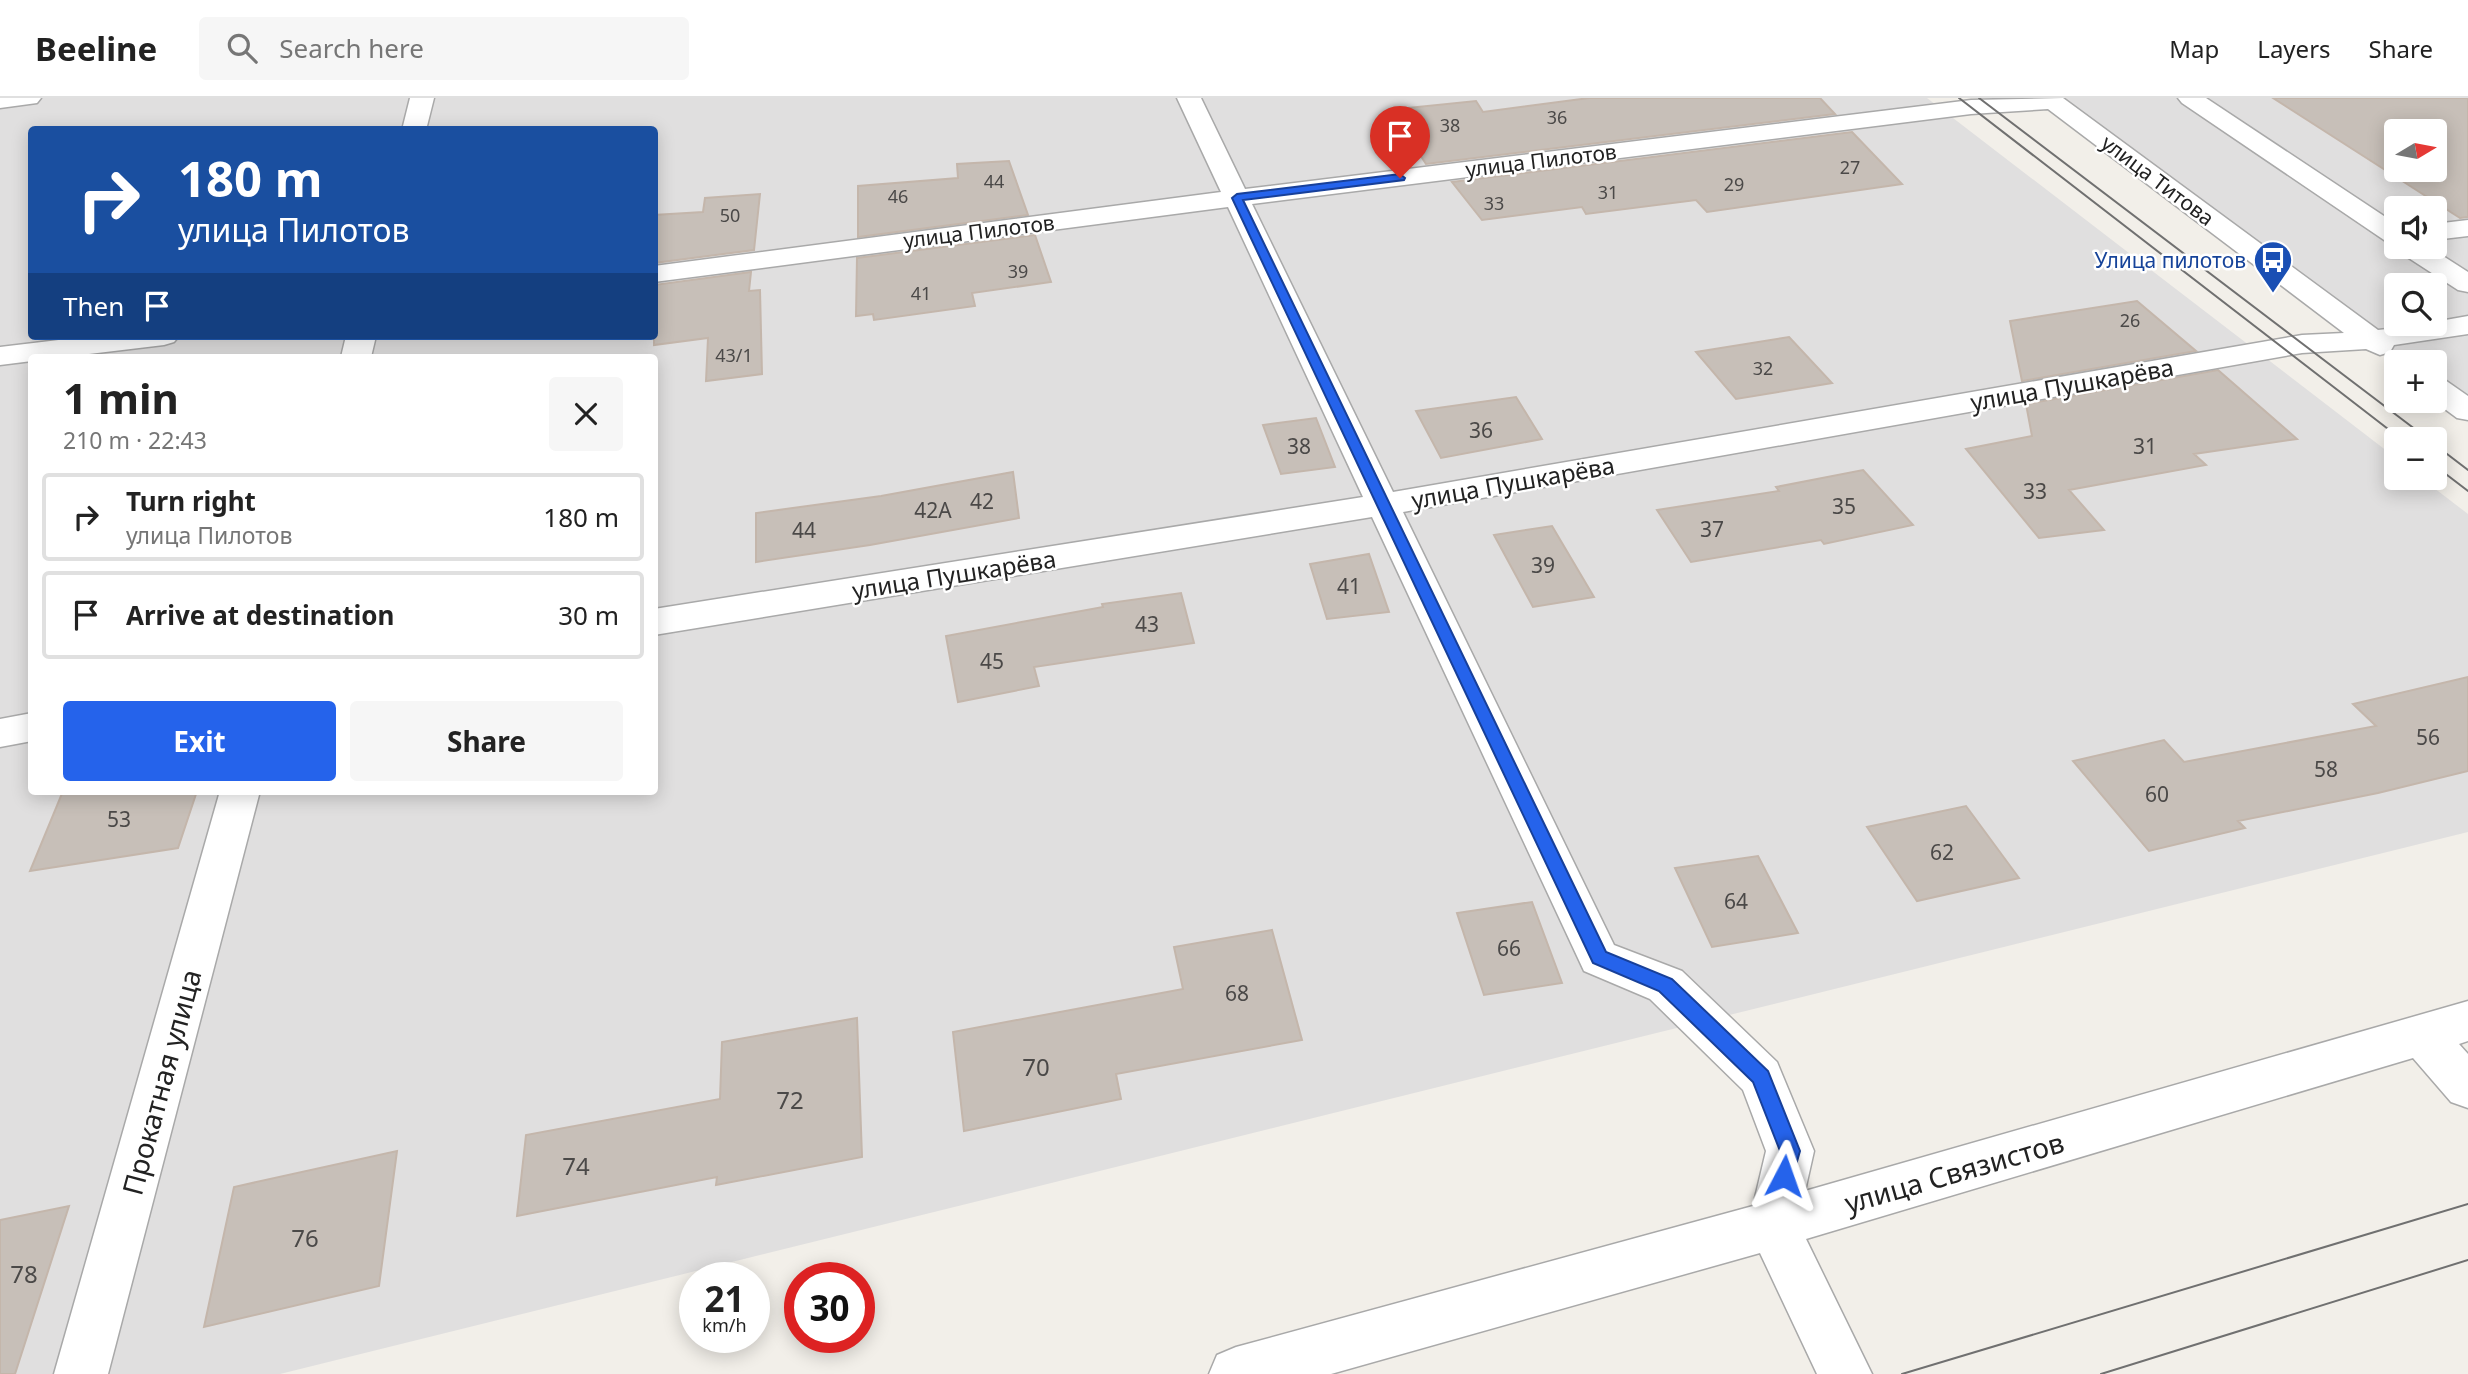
<!DOCTYPE html>
<meta charset="utf-8">
<style>
:root{--surface:#fff;--page:#f6f6f6;--text:#222;--muted:#767676;--line:#e0e0e0;--accent:#2563eb}
body{margin:0;font-family:"Noto Sans",sans-serif;background:var(--page);color:var(--text);height:100vh;display:flex;flex-direction:column;font-size:26px;white-space:nowrap}
*{box-sizing:border-box;margin:0}
p{font-size:23px;color:var(--muted)}
.icon{flex:none;width:38px;height:38px;fill:none;stroke:currentColor;stroke-width:2;stroke-linecap:round;stroke-linejoin:round}
.map{position:relative;flex:1;overflow:hidden}
.panel{position:absolute;left:28px;top:256px;width:630px;height:441px;display:flex;flex-direction:column;background:var(--surface);border-radius:7px;box-shadow:0 4px 18px #0003}
.panel>*{flex:none}
.guide{position:absolute;left:28px;top:28px;width:630px;height:214px;border-radius:7px;box-shadow:0 4px 18px #0003;background:#1a4fa0;color:#fff;overflow:hidden}
.needle{width:46px;rotate:80deg}
.buttons{position:absolute;left:2384px;top:21px;display:grid;gap:14px}
.buttons a{display:grid;place-items:center;width:63px;height:63px;border-radius:7px;background:var(--surface);box-shadow:0 4px 18px #0003;font-size:35px}
.speed{position:absolute;left:679px;top:1164px;display:flex;gap:14px;font-size:35px;font-weight:700;text-align:center}
.speed>*{display:grid;place-content:center;width:91px;height:91px;border-radius:50%;background:var(--surface);box-shadow:0 4px 18px #0003;line-height:1}
.speed small{font-size:18px;font-weight:400}
.speed .limit{border:10px solid #d22;background:#fff;color:#111}
.pin{position:absolute;display:grid;place-items:center;width:60px;height:60px;color:#fff;margin:-72px -30px;border-radius:50% 50% 50% 0;rotate:-45deg;box-shadow:0 0 7px #0007}
.pin .icon{rotate:45deg}
.me{position:absolute;width:77px;margin:-38px;rotate:4deg;stroke-linejoin:round;filter:drop-shadow(0 0 5px #0008)}
.turn{display:flex;align-items:center;gap:24px;height:147px;padding:0 35px;font-size:32px}
.turn .icon{width:91px;height:91px;stroke-width:2.5}
.turn b{display:block;font-size:49px;line-height:60px}
.then{display:flex;align-items:center;height:66px;padding:0 35px;background:#0003;gap:14px;font-size:26px}
.round{display:grid;place-items:center;flex:none;width:74px;height:74px;border-radius:7px;background:var(--page)}
.overview{display:flex;align-items:center;justify-content:space-between;height:119px;padding:0 35px}
h1{font-size:42px;font-weight:700;line-height:52px}
.primary-button{display:flex;gap:14px;margin-top:auto;padding:14px 35px}
.primary-button a{flex:1;height:80px;border-radius:7px;background:var(--accent);color:#fff;font-size:28px;font-weight:700;line-height:80px;text-align:center}
.primary-button a+a{background:var(--page);color:var(--text)}
ul{padding:0;list-style:none}
li{display:flex;align-items:center;gap:21px;height:88px;margin:0 14px 10px;padding:0 21px;border:4px solid var(--line);border-radius:7px}
li div{flex:1}
li b{display:block;font-size:26px}
li em{font-style:normal}
header{display:flex;align-items:center;gap:42px;box-sizing:border-box;height:98px;padding:0 35px;background:var(--surface);border-bottom:2px solid var(--line)}
header strong{font-size:33px}
nav{display:flex;gap:38px;margin-inline-start:auto;font-size:24px}
.search{width:490px;height:63px;background:var(--page);display:flex;align-items:center;gap:18px;box-sizing:border-box;padding:0 24px;border-radius:7px;color:var(--muted);font-size:26px}
.map>svg:first-child{display:block}
.residential{fill:#e0dfdf;fill-rule:evenodd}
.building{fill:#c7bfb8;stroke:#c4b6ab;stroke-width:2;fill-rule:evenodd}
.lines{fill:none;stroke-linecap:round;stroke-linejoin:round}
.minor-casing{stroke:#a9a9a9;stroke-width:3}
.minor{fill:#fff;fill-rule:evenodd}
.tram{stroke:#707070;stroke-width:2}
.route{fill:#2563eb;stroke:#184099;stroke-width:2}
.labels{text-anchor:middle;dominant-baseline:central;stroke-width:5;stroke-linejoin:round;paint-order:stroke}
.far-number-label{font-size:18px;fill:#4b4948}
.far-street-label{font-size:21px;fill:#222;stroke:#fff}
.far-transit-label{font-size:21px;fill:#164399;stroke:#fff;text-anchor:end}
.number-label{font-size:21px;fill:#4b4948}
.street-label{font-size:24px;fill:#222;stroke:#fff}
.near-number-label{font-size:24px;fill:#4b4948}
.near-street-label{font-size:28px;fill:#222;stroke:#fff}
</style>
<header>
<strong>Beeline</strong>
<div class="search"><svg class="icon" aria-label="search" viewBox="0 0 24 24"><circle cx="10" cy="10" r="6"/><path d="M15 15l6 6"/></svg>Search here</div>
<nav><a>Map</a><a>Layers</a><a>Share</a></nav>
</header>
<div class="map">
<svg width="2468" height="1276" viewBox="0 0 2468 1276">
<rect width="100%" height="100%" fill="#f2efe9"/>
<!-- residential -->
<path class="residential" d="M0,0H1927L2396,360V380H2421L2468,416V734L280,1276H0ZM32,32H654V238H32ZM32,259H654V693H32Z
M2048,0H2468V313L2434,288V264H2402ZM2396,33H2434V72H2396ZM2396,110H2434V149H2396ZM2396,187H2434V226H2396Z"/>
<!-- building -->
<path class="building" d="M1589,0H1820L1835,16L1426,66L1394,17H1400L1397,11L1476,3L1483,14Z
M2273,0H2468V119L2460,120ZM2396,33H2434V72H2396Z
M1852,34L1902,86L1707,114L1696,102L1586,116L1582,109L1482,122L1452,84Z
M1009,63L1028,117L858,139V88L958,80L957,66Z
M760,96L754,152L654,165V117L703,114L705,100Z
M1035,137L1051,184L972,195L975,208L874,222L873,216L856,218L857,160Z
M751,174L749,193L760,192L762,276L706,283L708,240L654,247V187Z
M2137,203L2196,253L2022,283L2010,223Z
M1789,239L1832,285L1736,301L1696,254Z
M2218,272L2297,341L2194,356L2206,367L2069,392L2104,432L2039,440L1966,351L2032,338L2026,306Z
M1516,299L1542,341L1441,360L1416,313Z
M1316,320L1335,369L1281,376L1263,327Z
M1863,372L1913,427L1824,446L1821,442L1691,464L1657,412L1779,393L1776,389Z
M1013,374L1019,420L870,447L756,464V415L881,398Z
M1552,428L1594,499L1533,509L1494,437Z
M1369,456L1389,514L1327,521L1310,466Z
M1181,495L1194,545L1034,569L1039,588L958,604L946,538L1103,509L1102,506Z
M2468,579V673L2378,695L2238,723L2245,730L2149,753L2073,663L2164,642L2184,664L2376,628L2353,606Z
M63,693H197L178,750L30,773Z
M1966,708L2019,780L1917,803L1867,729Z
M1758,758L1798,835L1712,849L1675,770Z
M1532,804L1562,885L1484,897L1457,815Z
M1272,832L1302,942L1116,976L1121,1001L964,1033L953,934L1183,891L1174,849Z
M857,920L862,1059L716,1087L717,1079L517,1118L526,1037L720,1001L722,944Z
M397,1053L379,1188L204,1229L234,1089Z
M69,1108L15,1276H0V1122Z"/>
<g class="lines">
<!-- minor casing -->
<g class="minor-casing">
<path id="minor" d="M0,0H41L37,5L0,10Z
M410,0H434L426,32H402Z
M1177,0H1201L1245,91L1971,2L2063,0L2378,232L2434,226V224L2468,218V236L2394,247L2390,254L2380,257L2366,251L2302,255L1403,414L1614,847L1682,873L1777,964L1814,1053L1805,1093L2468,903V943L2459,946L2468,956V1010L2451,1004L2413,960L1806,1141L1872,1276H1817L1760,1155L1331,1276H1209L1217,1257L1236,1249L1753,1108L1766,1053L1743,992L1650,901L1584,873L1372,419L654,537V511L1363,399L1228,109L654,184V168L1221,94ZM2048,11L2344,235L2302,237L1393,394L1252,106L1971,16Z
M2178,0H2206L2396,126V146L2387,144L2182,5Z
M2468,122V138L2434,142V126Z
M2397,149H2429L2468,174V194L2458,192L2401,155Z
M92,238H179L174,244L164,247L64,259H32V263L0,267V249Z
M346,238H376L371,259H341Z
M2434,279L2445,282L2468,298V322L2457,320L2434,303Z
M32,615V643L0,649V621Z
M220,693H260L108,1276H54Z"/>
</g>
<!-- minor -->
<use href="#minor" class="minor"/>
<!-- tram -->
<path class="tram" d="M1959,0L2401,341
M1979,0L2428,341
M2434,346L2468,372
M2434,367L2468,393
M1902,1276L2468,1106
M2101,1276L2468,1162"/>
</g>
<!-- route -->
<path class="route" d="M1400,76L1405,80L1404,82L1243,102L1606,854L1672,881L1768,973L1800,1053L1791,1084L1784,1087L1777,1084L1774,1078L1780,1053L1753,984L1659,893L1593,865L1232,100L1237,96Z"/>
<!-- icons -->
<defs>
<g id="bus-pin" transform="scale(2.0125)"><path d="M0 17L-7.5 6A9.5 9.5 0 1 1 7.5 6Z" fill="#1a4fb4" stroke="#fff"/><path d="M-5-6H5V4H4V6H2V4H-2V6H-4V4H-5ZM-3.5-4V0h7V-4ZM-3.5 1.2v1.5H-2V1.2ZM2 1.2v1.5H3.5V1.2Z" fill="#fff"/></g>
</defs>
<g fill-rule="evenodd">
<use href="#bus-pin" x="2273" y="162"/>
</g>
<g class="labels">
<!-- far-number labels -->
<g class="far-number-label">
<text x="1557" y="19">36</text>
<text x="1450" y="27">38</text>
<text x="1850" y="69">27</text>
<text x="994" y="83">44</text>
<text x="1734" y="86">29</text>
<text x="1608" y="94">31</text>
<text x="898" y="98">46</text>
<text x="1494" y="105">33</text>
<text x="730" y="117">50</text>
<text x="1018" y="173">39</text>
<text x="921" y="195">41</text>
<text x="2130" y="222">26</text>
<text x="734" y="257">43/1</text>
<text x="1763" y="270">32</text>
</g>
<!-- far-street labels -->
<g class="far-street-label">
<text transform="translate(1541 62) rotate(-7)">улица Пилотов</text>
<text transform="translate(2158 82) rotate(37)">улица Титова</text>
<text transform="translate(979 133) rotate(-7)">улица Пилотов</text>
</g>
<!-- far-transit labels -->
<g class="far-transit-label">
<text x="2246" y="162">Улица пилотов</text>
</g>
<!-- number labels -->
<g class="number-label">
<text x="1481" y="332">36</text>
<text x="1299" y="348">38</text>
<text x="2145" y="348">31</text>
<text x="2035" y="393">33</text>
<text x="982" y="403">42</text>
<text x="1844" y="408">35</text>
<text x="933" y="412">42А</text>
<text x="1712" y="431">37</text>
<text x="804" y="432">44</text>
<text x="1543" y="467">39</text>
<text x="1349" y="488">41</text>
<text x="1147" y="526">43</text>
<text x="992" y="563">45</text>
<text x="2428" y="639">56</text>
<text x="2326" y="671">58</text>
<text x="2157" y="696">60</text>
<text x="119" y="721">53</text>
<text x="1942" y="754">62</text>
<text x="1736" y="803">64</text>
<text x="1509" y="850">66</text>
<text x="1237" y="895">68</text>
</g>
<!-- street labels -->
<g class="street-label">
<text transform="translate(2072 286) rotate(-10)">улица Пушкарёва</text>
<text transform="translate(1513 384) rotate(-10)">улица Пушкарёва</text>
<text transform="translate(954 476) rotate(-9)">улица Пушкарёва</text>
</g>
<!-- near-number labels -->
<g class="near-number-label">
<text x="1036" y="968">70</text>
<text x="790" y="1001">72</text>
<text x="576" y="1067">74</text>
<text x="305" y="1139">76</text>
<text x="24" y="1175">78</text>
</g>
<!-- near-street labels -->
<g class="near-street-label">
<text transform="translate(161 984) rotate(-75)">Прокатная улица</text>
<text transform="translate(1954 1074) rotate(-16)">улица Связистов</text>
</g>
</g>
</svg>
<div class="buttons">
<a><svg class="needle" viewBox="-14 -14 28 28"><path d="M0-13l5 13h-10z" fill="#e53935"/><path d="M0 13l5-13h-10z" fill="#767676"/></svg></a>
<a><svg class="icon" aria-label="sound" viewBox="0 0 24 24"><path d="M4 9h4l5-4v14l-5-4H4zM17 9q2 3 0 6"/></svg></a>
<a><svg class="icon" aria-label="search" viewBox="0 0 24 24"><circle cx="10" cy="10" r="6"/><path d="M15 15l6 6"/></svg></a>
<a>+</a>
<a>−</a>
</div>
<div class="speed"><div>21<small>km/h</small></div><div class="limit">30</div></div>
<div class="pin" style="left:1400px;top:80px;background:#d93025"><svg class="icon" aria-label="arrive" viewBox="0 0 24 24"><path d="M6 21V4h12l-3 4 3 4H6"/></svg></div>
<svg class="me" style="left:1784px;top:1078px" viewBox="-20 -20 40 40"><path d="M0-17L14 15 0 8-14 15z" fill="#2563eb" stroke="#fff" stroke-width="4"/></svg>
<div class="guide">
<div class="turn"><svg class="icon" aria-label="right" viewBox="0 0 24 24"><path d="M7 20v-9h11M14 6l5 5-5 5"/></svg><div><b>180 m</b>улица Пилотов</div></div>
<div class="then">Then<svg class="icon" aria-label="arrive" viewBox="0 0 24 24"><path d="M6 21V4h12l-3 4 3 4H6"/></svg></div>
</div>
<section class="panel">
<div class="overview"><div><h1>1 min</h1><p>210 m · 22:43</p></div><a class="round"><svg class="icon" aria-label="close" viewBox="0 0 24 24"><path d="M6 6l12 12M18 6L6 18"/></svg></a></div>
<ul>
<li><svg class="icon" aria-label="right" viewBox="0 0 24 24"><path d="M7 20v-9h11M14 6l5 5-5 5"/></svg><div><b>Turn right</b><p>улица Пилотов</p></div><em>180 m</em></li>
<li><svg class="icon" aria-label="arrive" viewBox="0 0 24 24"><path d="M6 21V4h12l-3 4 3 4H6"/></svg><div><b>Arrive at destination</b></div><em>30 m</em></li>
</ul>
<div class="primary-button"><a>Exit</a><a>Share</a></div>
</section>
</div>
